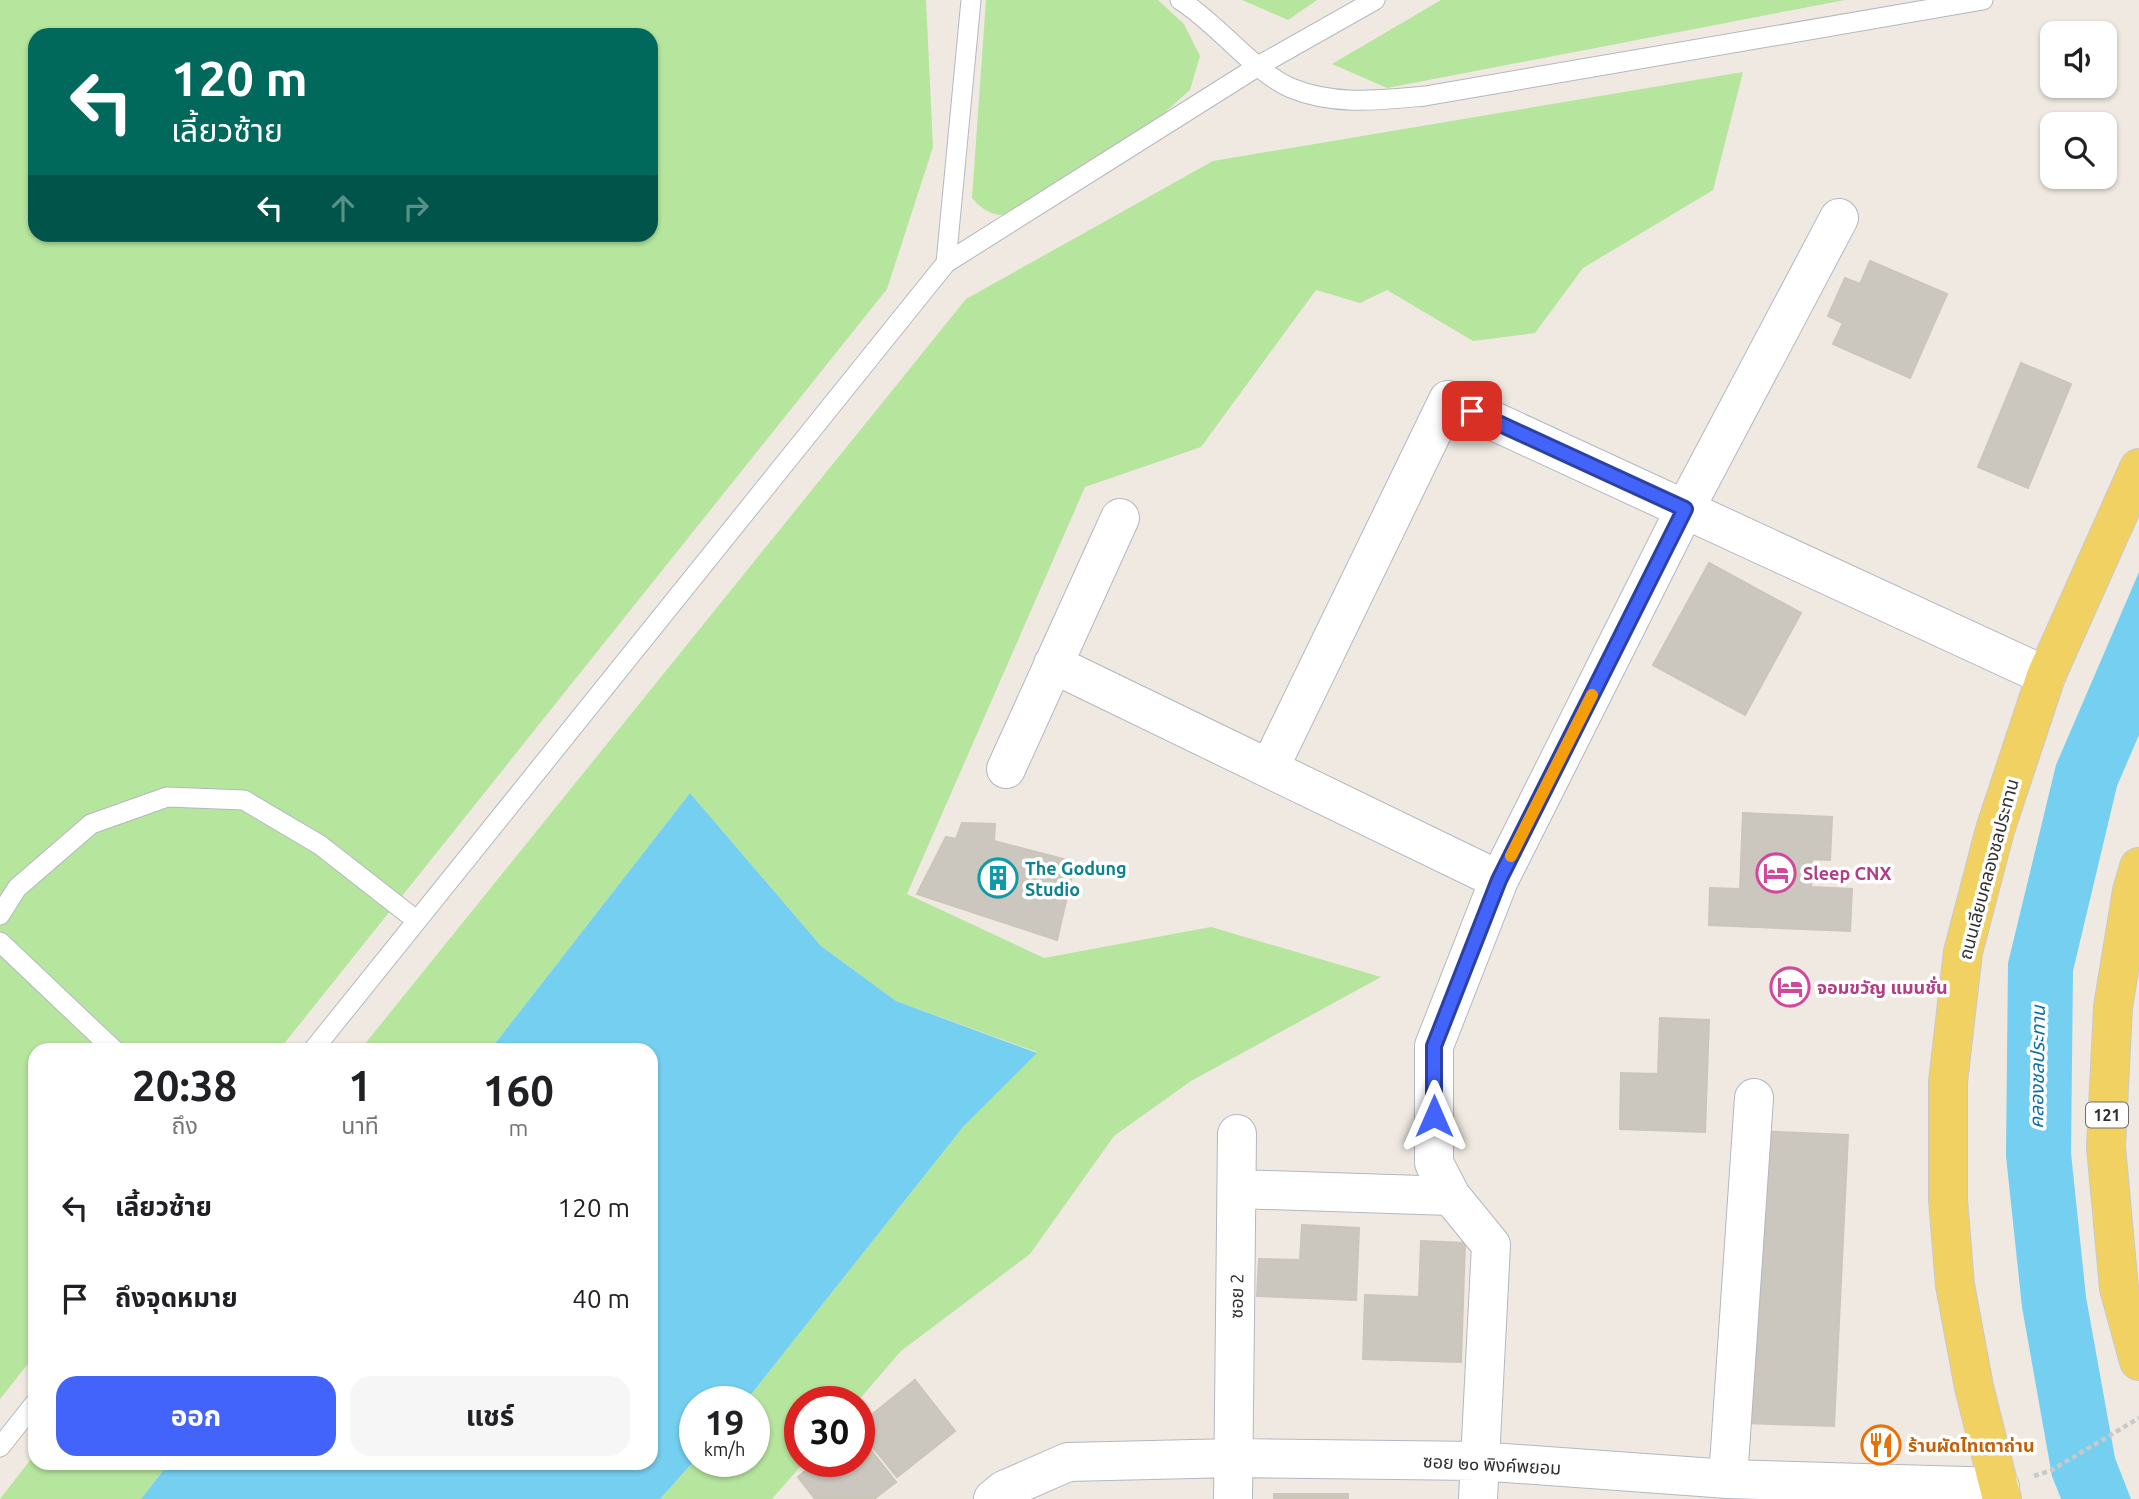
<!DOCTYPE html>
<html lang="th">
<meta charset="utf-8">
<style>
:root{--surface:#fff;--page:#f6f6f6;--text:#202124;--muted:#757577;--accent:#4264fb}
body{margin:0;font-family:Ubuntu,"Noto Sans Thai",sans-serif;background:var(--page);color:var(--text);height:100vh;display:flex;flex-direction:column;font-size:26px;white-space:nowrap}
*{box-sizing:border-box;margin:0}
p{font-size:23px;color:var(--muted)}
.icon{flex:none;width:38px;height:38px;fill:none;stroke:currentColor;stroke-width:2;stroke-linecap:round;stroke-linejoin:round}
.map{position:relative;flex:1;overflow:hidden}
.sheet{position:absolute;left:28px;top:1043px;width:630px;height:427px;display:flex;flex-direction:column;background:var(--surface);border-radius:21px;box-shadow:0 2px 5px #0004}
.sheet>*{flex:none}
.banner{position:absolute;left:28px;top:28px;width:630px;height:214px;border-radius:21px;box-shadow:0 2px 5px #0004;background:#00695c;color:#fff;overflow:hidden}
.tools{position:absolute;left:2040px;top:21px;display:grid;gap:14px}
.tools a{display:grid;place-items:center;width:77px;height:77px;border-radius:14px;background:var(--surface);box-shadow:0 2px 5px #0004;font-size:35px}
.speed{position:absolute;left:679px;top:1386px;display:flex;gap:14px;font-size:35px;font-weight:700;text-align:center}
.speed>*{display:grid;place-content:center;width:91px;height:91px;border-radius:50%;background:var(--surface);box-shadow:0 2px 5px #0004;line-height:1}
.speed small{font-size:18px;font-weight:400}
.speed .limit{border:10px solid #d22;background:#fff;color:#111}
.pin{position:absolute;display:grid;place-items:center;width:60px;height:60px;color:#fff;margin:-30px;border-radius:14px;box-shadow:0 4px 10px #0006}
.me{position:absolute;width:77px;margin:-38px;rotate:0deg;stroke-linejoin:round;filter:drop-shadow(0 0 5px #0008)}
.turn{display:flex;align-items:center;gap:24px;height:147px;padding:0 28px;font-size:32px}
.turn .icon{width:91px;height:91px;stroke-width:2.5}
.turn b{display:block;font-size:49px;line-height:60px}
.lanes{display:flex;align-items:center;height:66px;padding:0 28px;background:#0003;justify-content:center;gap:35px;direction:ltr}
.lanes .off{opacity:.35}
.eta{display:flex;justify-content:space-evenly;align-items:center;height:119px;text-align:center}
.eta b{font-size:42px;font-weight:700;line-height:49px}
.primary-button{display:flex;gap:14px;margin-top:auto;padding:14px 28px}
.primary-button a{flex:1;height:80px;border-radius:21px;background:var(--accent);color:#fff;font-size:28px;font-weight:700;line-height:80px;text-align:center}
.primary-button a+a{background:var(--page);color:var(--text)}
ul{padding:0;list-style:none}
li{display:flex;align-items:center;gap:21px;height:91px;padding:0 28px}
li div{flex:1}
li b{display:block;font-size:26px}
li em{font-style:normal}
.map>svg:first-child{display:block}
.green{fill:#b6e59e;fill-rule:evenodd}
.water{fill:#75cff0}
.building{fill:#cbc7bf;stroke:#cbc5ba;stroke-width:2}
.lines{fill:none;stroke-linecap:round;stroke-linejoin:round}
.lane-casing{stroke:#b4b7c1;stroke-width:21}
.street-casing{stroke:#b4b7c1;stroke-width:40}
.primary-casing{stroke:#c9c9c9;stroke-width:40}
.path{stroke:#c9c9c9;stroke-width:4.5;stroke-dasharray:5 3.5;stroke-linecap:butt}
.lane{stroke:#fff;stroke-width:19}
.street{stroke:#fff;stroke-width:38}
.primary{stroke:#f2d163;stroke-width:38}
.route-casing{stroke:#2b41a3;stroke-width:18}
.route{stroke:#4264fb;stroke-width:12}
.slow{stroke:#f59e0b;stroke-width:12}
.labels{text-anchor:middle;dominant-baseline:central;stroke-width:7;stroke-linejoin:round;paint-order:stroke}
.shield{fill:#fff;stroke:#6d6d6d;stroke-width:2}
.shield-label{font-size:16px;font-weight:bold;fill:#2e2e2e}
.culture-label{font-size:18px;font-weight:bold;fill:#0d838f;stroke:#fff;text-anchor:start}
.street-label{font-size:18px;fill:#2e2e2e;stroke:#fff}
.hotel-label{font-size:18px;font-weight:bold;fill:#b23c85;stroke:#fff;text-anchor:start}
.food-label{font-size:18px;font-weight:bold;fill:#c56008;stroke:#fff;text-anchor:start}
.water-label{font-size:19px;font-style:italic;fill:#0d6fa3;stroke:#fff}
</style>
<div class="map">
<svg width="2139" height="1499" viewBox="0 0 2139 1499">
<rect width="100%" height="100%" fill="#efe9e1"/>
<!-- green -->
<path class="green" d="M0,0H926L933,147L887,289L279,1050H35V1355L0,1399ZM35,35H651V234H35Z
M986,0H1158L1184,24L1200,56L1190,90L1152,124L1022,214C1000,217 987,216 972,198Z
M1242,0H1317L1288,20Z
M1441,0H1845L1387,88L1332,64Z
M1743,72L1713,190L1583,268L1535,333L1473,341L1387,290L1360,303L1316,290L1201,447L1085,487L907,894L1044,958L1211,927L1381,977L1191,1081L1114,1136L1030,1254L901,1351L857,1402H800V1461H805L772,1499H660L695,1460L754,1461V1402H745L963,1127L1037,1052L896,1001L821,946L690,793L490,1050H360L966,299L1213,161Z
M35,1454V1463H169L141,1499H0Z"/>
<!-- water -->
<path class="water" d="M2139,572V735L2117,786L2073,971L2071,1153L2086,1297L2115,1458L2131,1499H2061L2052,1476L2022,1307L2006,1156L2008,963L2056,765Z
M690,793L821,946L896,1001L1037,1053L963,1127L745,1402H695V1460L660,1499H141L169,1463H651V1050H490Z"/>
<!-- building -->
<path class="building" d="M1870,261L1947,294L1910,378L1833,344L1843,323L1828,316L1845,278L1860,284Z
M2021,363L2071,384L2028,488L1978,467Z
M1709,563L1801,613L1745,715L1653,665Z
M1743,813L1832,817L1830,860L1812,859L1811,887L1852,889L1850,931L1709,925L1710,888L1740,889Z
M962,823L995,824L994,841L1075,862L1057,940L917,894L946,837L956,839Z
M1660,1018L1709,1020L1705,1132L1620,1129L1621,1073L1658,1074Z
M1756,1131L1848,1135L1834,1426L1743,1423Z
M1302,1225L1359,1228L1356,1300L1257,1296L1259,1259L1300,1260Z
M1421,1241L1465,1243L1461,1362L1363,1359L1365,1295L1419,1297Z
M915,1380L955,1431L897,1477L859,1430V1425Z
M859,1435L896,1482L874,1499H815L798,1477L818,1461H859Z
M1274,1494H1348V1499H1274Z"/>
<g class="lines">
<!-- lane casing -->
<g class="lane-casing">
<path id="lane" d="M1180,0C1217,23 1254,72 1291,88C1334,106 1380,100 1425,96L1983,0
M946,263L971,0
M0,915L17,888L91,824L167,797L244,800L320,845L416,920
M0,942L114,1050
M313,1050L946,263L1260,65L1375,0
M0,1447L35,1403"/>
</g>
<!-- street casing -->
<g class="street-casing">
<path id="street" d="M1053,664L1499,880
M1270,767L1448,400L2046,676
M1006,769L1120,518
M1237,1189L1451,1196
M1728,1479L1754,1098
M993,1499L1004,1490L1068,1462L1234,1458L1478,1461L1728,1479L2000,1487
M1233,1499L1237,1134
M1478,1499L1491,1245L1451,1196L1434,1163V1046L1499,880L1685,509L1839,218"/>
</g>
<!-- primary casing -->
<g class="primary-casing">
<path id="primary" d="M2139,867L2132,891L2113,1007L2106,1147L2119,1288L2139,1361
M2002,1499L1974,1387L1955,1285L1948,1200V1082L1963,952L1995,830L2046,676L2139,468"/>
</g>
<!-- path -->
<path class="path" d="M2034,1476L2050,1471L2139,1418"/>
<!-- lane -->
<use href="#lane" class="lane"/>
<!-- street -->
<use href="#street" class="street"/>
<!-- primary -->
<use href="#primary" class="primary"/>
</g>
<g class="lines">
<!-- route casing -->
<g class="route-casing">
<path id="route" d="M1434,1116V1046L1499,880L1685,509L1472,411"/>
</g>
<!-- route -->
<use href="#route" class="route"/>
<!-- slow -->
<path class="slow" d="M1511,856L1592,695"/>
</g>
<!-- icons -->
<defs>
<g id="hotel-ring" transform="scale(2.0125)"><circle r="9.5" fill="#fff" stroke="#d1479c" stroke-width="1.5"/><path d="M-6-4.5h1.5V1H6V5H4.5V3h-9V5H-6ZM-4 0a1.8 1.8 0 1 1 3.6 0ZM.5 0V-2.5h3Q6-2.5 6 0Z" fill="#d1479c"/></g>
<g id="building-ring" transform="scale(2.0125)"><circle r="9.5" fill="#fff" stroke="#0f9aa8" stroke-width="1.5"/><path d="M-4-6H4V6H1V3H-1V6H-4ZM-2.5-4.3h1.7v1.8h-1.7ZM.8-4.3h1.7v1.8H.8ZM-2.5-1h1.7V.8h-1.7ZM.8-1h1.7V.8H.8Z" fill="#0f9aa8"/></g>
<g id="restaurant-ring" transform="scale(2.0125)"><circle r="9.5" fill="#fff" stroke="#e8710a" stroke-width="1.5"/><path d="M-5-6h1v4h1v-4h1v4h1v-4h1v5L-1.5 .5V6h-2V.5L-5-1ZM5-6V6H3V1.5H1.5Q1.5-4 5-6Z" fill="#e8710a"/></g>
</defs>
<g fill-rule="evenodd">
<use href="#hotel-ring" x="1776" y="873"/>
<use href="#building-ring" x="998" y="878"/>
<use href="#hotel-ring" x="1790" y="987"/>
<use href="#restaurant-ring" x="1881" y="1445"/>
</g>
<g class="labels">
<!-- shield labels -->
<rect class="shield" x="2086" y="1102.5" width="42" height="25" rx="5"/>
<g class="shield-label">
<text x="2107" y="1115">121</text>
</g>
<!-- culture labels -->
<g class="culture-label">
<text x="1025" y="868">The Godung<tspan x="1025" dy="21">Studio</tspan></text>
</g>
<!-- street labels -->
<g class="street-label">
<text transform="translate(1988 869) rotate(-75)">ถนนเลียบคลองชลประทาน</text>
<text transform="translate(1236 1296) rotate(-89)">ซอย 2</text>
<text transform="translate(1492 1464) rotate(3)">ซอย ๒๐ พิงค์พยอม</text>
</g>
<!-- hotel labels -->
<g class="hotel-label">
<text x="1803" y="873">Sleep CNX</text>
<text x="1817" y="987">จอมขวัญ แมนชั่น</text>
</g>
<!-- food labels -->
<g class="food-label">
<text x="1908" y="1445">ร้านผัดไทเตาถ่าน</text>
</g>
<!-- water labels -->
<g class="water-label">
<text transform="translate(2037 1067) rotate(-89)">คลองชลประทาน</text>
</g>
</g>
</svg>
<div class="tools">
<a><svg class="icon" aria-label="sound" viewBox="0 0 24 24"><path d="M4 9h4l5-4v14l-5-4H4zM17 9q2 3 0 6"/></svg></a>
<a><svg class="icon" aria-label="search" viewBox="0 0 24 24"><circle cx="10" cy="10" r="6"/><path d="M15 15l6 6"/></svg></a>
</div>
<div class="speed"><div>19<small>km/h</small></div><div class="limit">30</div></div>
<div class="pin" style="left:1472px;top:411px;background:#d93025"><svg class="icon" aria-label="arrive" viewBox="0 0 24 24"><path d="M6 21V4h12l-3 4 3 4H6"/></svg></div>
<svg class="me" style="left:1434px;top:1116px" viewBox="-20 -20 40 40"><path d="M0-17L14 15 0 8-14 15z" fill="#4264fb" stroke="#fff" stroke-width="4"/></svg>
<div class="banner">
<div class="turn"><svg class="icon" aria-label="left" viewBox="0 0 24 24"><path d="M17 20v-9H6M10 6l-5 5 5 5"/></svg><div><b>120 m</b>เลี้ยวซ้าย</div></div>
<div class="lanes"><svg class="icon" aria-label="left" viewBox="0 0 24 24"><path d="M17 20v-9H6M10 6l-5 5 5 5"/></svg><svg class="icon off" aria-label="ahead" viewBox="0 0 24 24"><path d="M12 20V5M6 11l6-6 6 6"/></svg><svg class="icon off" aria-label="right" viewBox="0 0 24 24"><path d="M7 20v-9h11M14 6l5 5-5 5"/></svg></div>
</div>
<section class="sheet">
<div class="eta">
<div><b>20:38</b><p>ถึง</p></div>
<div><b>1</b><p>นาที</p></div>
<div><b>160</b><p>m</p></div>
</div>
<ul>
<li><svg class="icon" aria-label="left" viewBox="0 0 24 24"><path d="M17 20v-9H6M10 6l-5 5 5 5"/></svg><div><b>เลี้ยวซ้าย</b></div><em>120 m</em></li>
<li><svg class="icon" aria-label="arrive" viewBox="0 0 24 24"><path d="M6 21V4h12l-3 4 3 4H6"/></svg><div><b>ถึงจุดหมาย</b></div><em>40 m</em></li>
</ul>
<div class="primary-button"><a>ออก</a><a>แชร์</a></div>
</section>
</div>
